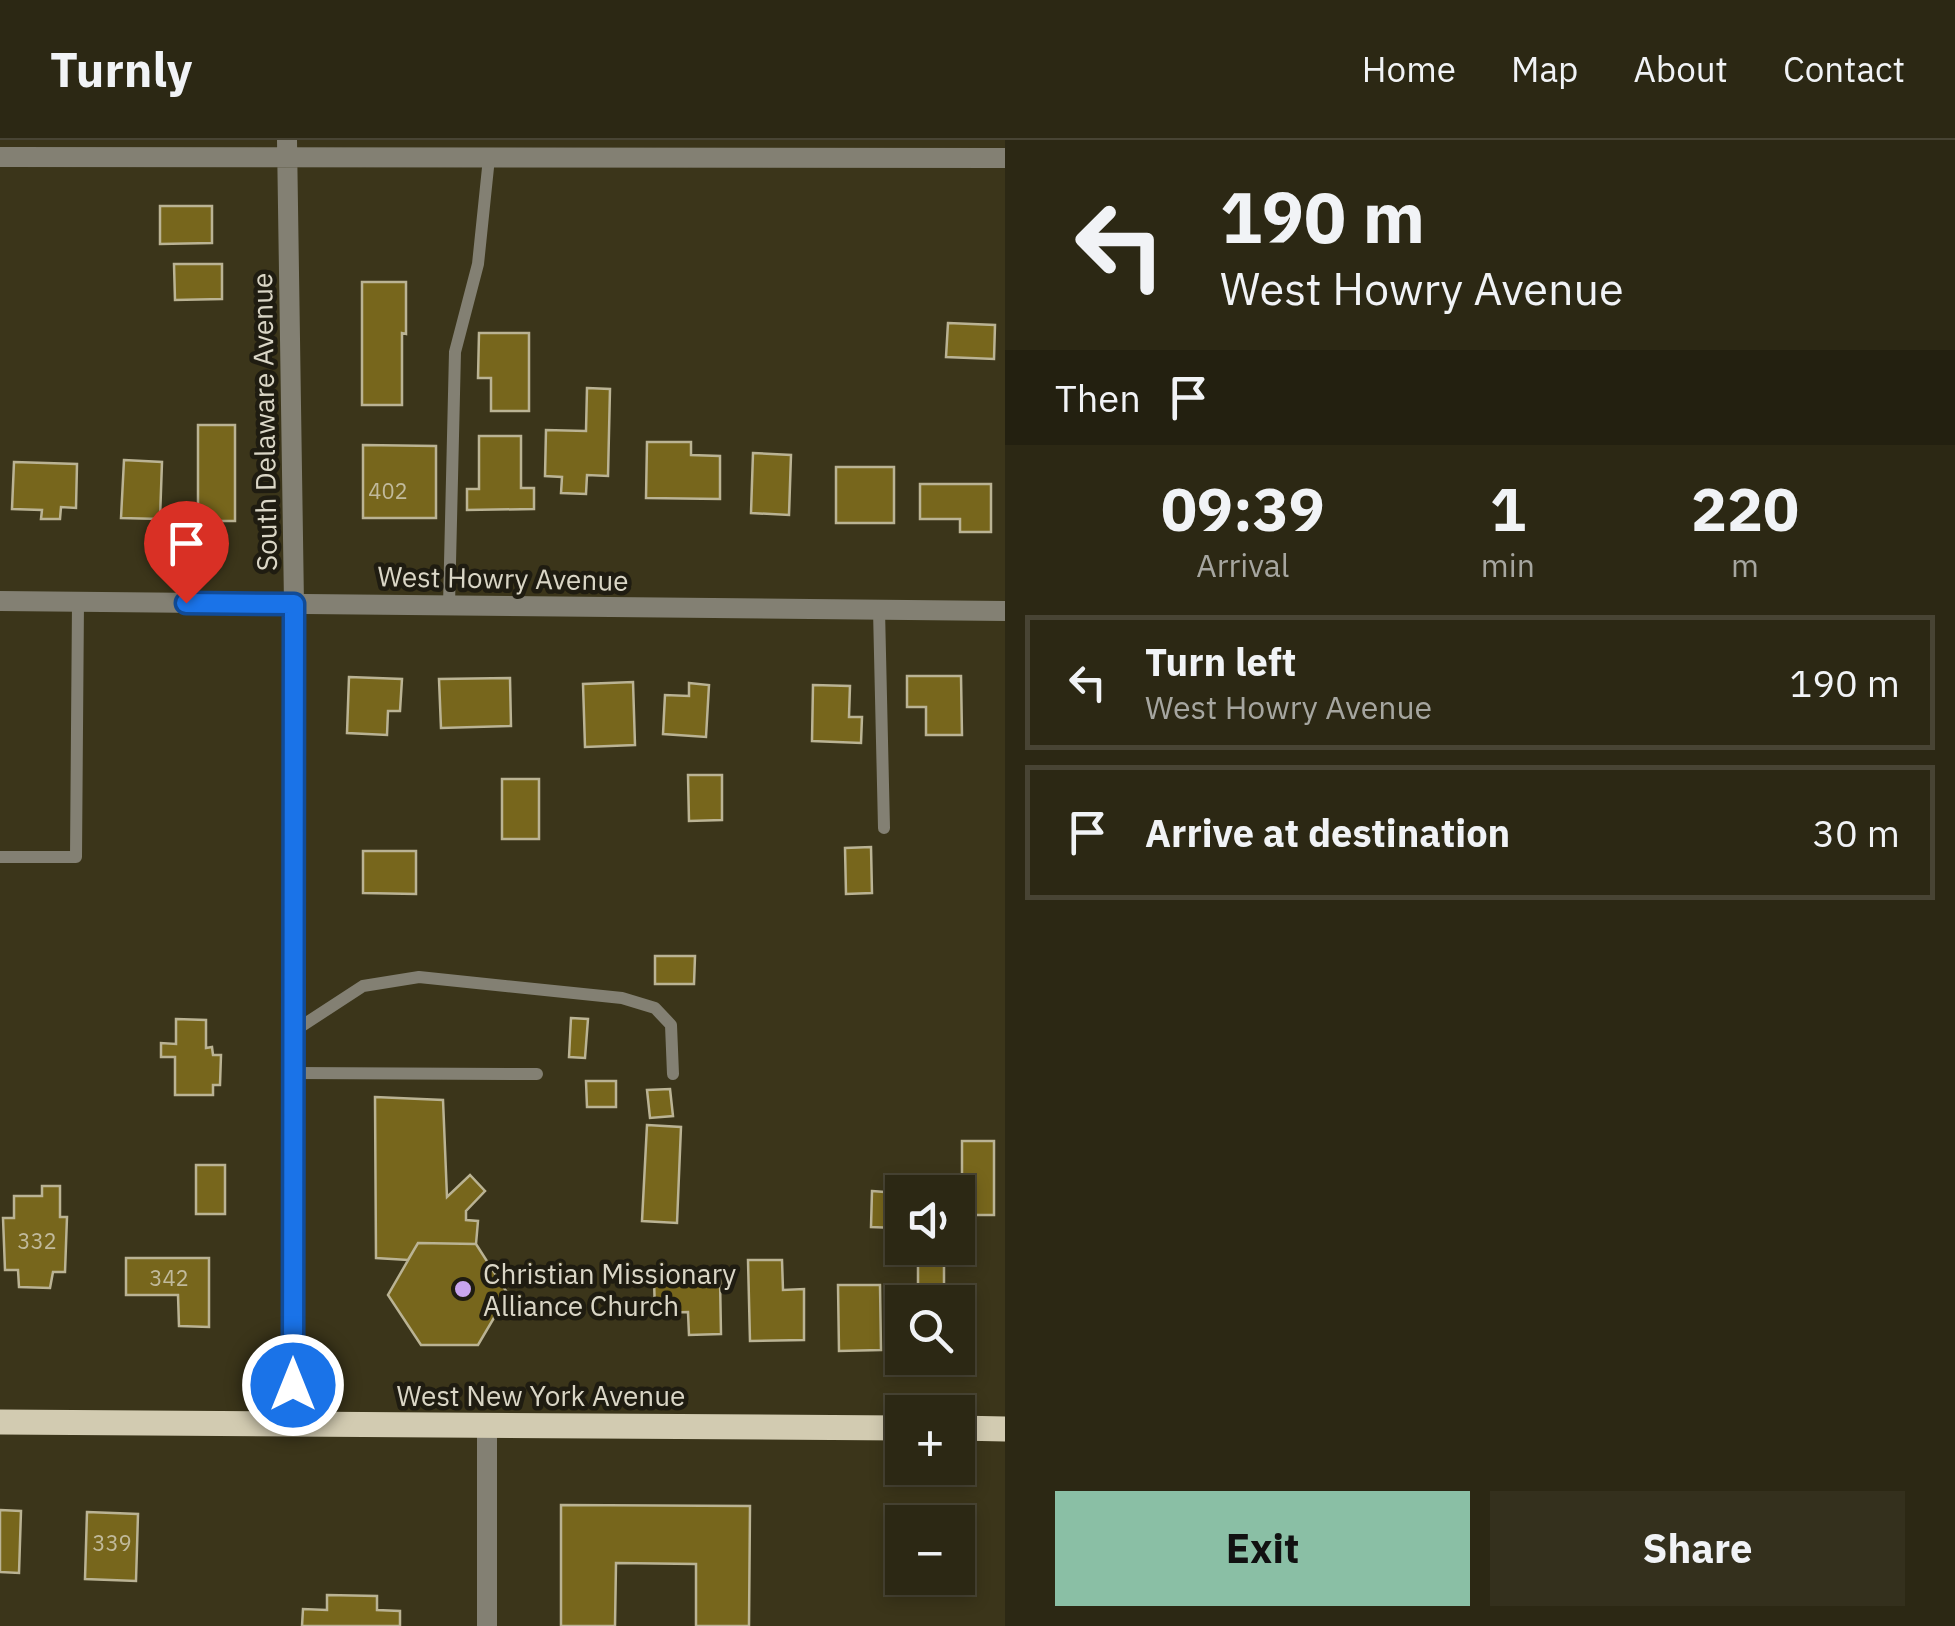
<!DOCTYPE html>
<meta charset="utf-8">
<style>
:root{--surface:#2c2814;--page:#34301d;--text:#f1f3f6;--muted:#a6a6a0;--line:#484434;--accent:#8abfa5}
body{margin:0;font-family:"IBM Plex Sans",sans-serif;background:var(--page);color:var(--text);height:100vh;display:flex;flex-direction:column;font-size:38px;white-space:nowrap}
*{box-sizing:border-box;margin:0}
p{font-size:32px;color:var(--muted)}
.icon{flex:none;width:55px;height:55px;fill:none;stroke:currentColor;stroke-width:2;stroke-linecap:round;stroke-linejoin:round}
.map{position:relative;flex:1;overflow:hidden}
.side{display:flex;flex-direction:column;background:var(--surface);width:950px}
.side>*{flex:none}
.top-card{background:#2c2814;color:var(--text);overflow:hidden}
.buttons{position:absolute;left:885px;top:1035px;display:grid;gap:20px}
.buttons a{display:grid;place-items:center;width:90px;height:90px;border-radius:0px;background:var(--surface);box-shadow:0 5px 15px #0003,0 0 0 2px var(--line);font-size:50px}
.pin{position:absolute;display:grid;place-items:center;width:85px;height:85px;color:#fff;margin:-102px -42px;border-radius:50% 50% 50% 0;rotate:-45deg;box-shadow:0 0 10px #0007}
.pin .icon{rotate:45deg}
.me{position:absolute;width:110px;margin:-55px;rotate:0deg;stroke-linejoin:round;filter:drop-shadow(0 0 8px #0008)}
.turn{display:flex;align-items:center;gap:35px;height:210px;padding:0 50px;font-size:45px}
.turn .icon{width:130px;height:130px;stroke-width:2.5}
.turn b{display:block;font-size:70px;line-height:85px}
.then{display:flex;align-items:center;height:95px;padding:0 50px;background:#0003;gap:20px;font-size:38px}
.eta{display:flex;justify-content:space-evenly;align-items:center;height:170px;text-align:center}
.eta b{font-size:60px;font-weight:700;line-height:70px}
.cta{display:flex;gap:20px;margin-top:auto;padding:20px 50px}
.cta a{flex:1;height:115px;border-radius:0px;background:var(--accent);color:#111;font-size:40px;font-weight:700;line-height:115px;text-align:center}
.cta a+a{background:var(--page);color:var(--text)}
ul{padding:0;list-style:none}
li{display:flex;align-items:center;gap:30px;height:135px;margin:0 20px 15px;padding:0 30px;border:5px solid var(--line);border-radius:0px}
li div{flex:1}
li b{display:block;font-size:38px}
li em{font-style:normal}
header{display:flex;align-items:center;gap:60px;box-sizing:border-box;height:140px;padding:0 50px;background:var(--surface);border-bottom:2px solid var(--line)}
header strong{font-size:48px}
nav{display:flex;gap:55px;margin-inline-start:auto;font-size:35px}
main{display:flex;flex:1;min-height:0}
.map>svg:first-child{display:block}
.building{fill:#77661c;stroke:#bab394;stroke-width:2.5}
.lines{fill:none;stroke-linecap:round;stroke-linejoin:round}
.service{stroke:#838073;stroke-width:12}
.minor{stroke:#838073;stroke-width:20}
.tertiary{stroke:#838073;stroke-width:20}
.primary{stroke:#d2cbb1;stroke-width:25}
.route-casing{stroke:#114b97;stroke-width:25}
.route{stroke:#1a73e8;stroke-width:18}
.poi-dot{fill:#c9a5ee;stroke:#1f1c11;stroke-width:4}
.labels{text-anchor:middle;dominant-baseline:central;stroke-width:9;stroke-linejoin:round;paint-order:stroke}
.number-label{font-size:22px;fill:#c1ba9c}
.street-label{font-size:28px;fill:#dad6c6;stroke:#1f1c11}
.poi-label{font-size:28px;fill:#dad6c6;stroke:#1f1c11;text-anchor:start}
</style>
<header>
<strong>Turnly</strong>
<nav><a>Home</a><a>Map</a><a>About</a><a>Contact</a></nav>
</header>
<main>
<div class="map">
<svg width="1005" height="1486" viewBox="0 0 1005 1486">
<rect width="100%" height="100%" fill="#3b351a"/>
<!-- building -->
<path class="building" d="M160,66H212V103L160,104Z
M174,124H222V159L175,160Z
M362,142H406V194L402,193V265H362Z
M948,183L995,185L994,219L946,217Z
M479,193H529V271H491V238H478Z
M587,248L610,249L608,336L587,335L586,354L561,353L562,337L545,336L546,290L586,291Z
M198,285H235V381H198Z
M479,296H521V348H534V369L467,370V349H479Z
M647,302H691V315L720,316V359L646,358Z
M363,305L436,306V378H363Z
M753,313L791,315L789,375L751,373Z
M124,320L162,322L160,379L121,378Z
M14,322L77,324L76,368L61,367L60,379H41L42,370L12,369Z
M836,327H894V383H836Z
M920,344H991V392H960V379H920Z
M907,536H961L962,595H926V567H907Z
M349,537L402,539L400,571H388L387,595L347,593Z
M510,538L511,586L441,588L439,539Z
M633,542L635,605L585,607L583,544Z
M689,543L709,545L706,597L663,594L665,555L689,556Z
M813,545L850,546L849,577H862L861,603L812,601Z
M688,635H722V680L689,681Z
M502,639H539V699H502Z
M871,707L872,753L846,754L845,708Z
M363,711H416V754L363,753Z
M655,816H695L694,844H655Z
M571,878L588,879L585,918L569,917Z
M176,879L206,880V908L212,907L213,915H221L220,945H213V955H175V917H161V903L176,904Z
M586,941H616V967H587Z
M670,949L673,976L650,978L647,950Z
M375,957L443,960L447,1057L470,1035L485,1051L466,1071V1080L478,1081L476,1104L418,1103L408,1120L376,1118Z
M647,985L681,987L677,1083L642,1081Z
M962,1001H994V1075H962Z
M196,1025H225V1074H196Z
M42,1046H60V1077H67L65,1132H53L50,1148L19,1147L18,1130H5L3,1078H14V1056H42Z
M872,1051L897,1053L896,1088L871,1087Z
M418,1103L476,1104L508,1154L478,1205H421L388,1155Z
M126,1118H209V1187L179,1186L178,1155H126Z
M748,1120H782L783,1150L804,1149V1200L750,1201Z
M918,1123H944V1162H918Z
M720,1138L721,1194L689,1195L688,1172L655,1173L654,1139Z
M838,1145H880L881,1210L839,1211Z
M958,1177H964V1199H958Z
M561,1365L750,1366L749,1486H696V1424L616,1423L615,1486H561Z
M0,1370L21,1371L19,1433L0,1432Z
M87,1372L138,1374L136,1441L85,1439Z
M327,1455L377,1456V1470L400,1471V1486H302L303,1469L327,1470Z"/>
<g class="lines">
<!-- service -->
<path class="service" d="M449,465L455,212L478,124L489,18
M879,470L884,688
M0,717H76L78,462
M294,891L363,846L419,837L622,858L655,868L671,885L673,934
M294,933L537,934"/>
<!-- minor -->
<path class="minor" d="M287,0L294,464L293,1284
M0,17L1005,18
M487,1486V1285"/>
<!-- tertiary -->
<path class="tertiary" d="M0,461L1005,471"/>
<!-- primary -->
<path class="primary" d="M0,1282L902,1288
M958,1288L1005,1289"/>
</g>
<g class="lines">
<!-- route casing -->
<g class="route-casing">
<path id="route" d="M186,463L294,464L293,1245"/>
</g>
<!-- route -->
<use href="#route" class="route"/>
</g>
<!-- markers -->
<circle class="poi-dot" cx="463" cy="1149" r="10"/>
<g class="labels">
<!-- number labels -->
<g class="number-label">
<text x="388" y="350">402</text>
<text x="37" y="1100">332</text>
<text x="169" y="1137">342</text>
<text x="112" y="1402">339</text>
</g>
<!-- street labels -->
<g class="street-label">
<text transform="translate(264 282) rotate(-91)">South Delaware Avenue</text>
<text transform="translate(503 438) rotate(1)">West Howry Avenue</text>
<text x="541" y="1255">West New York Avenue</text>
</g>
<!-- poi labels -->
<g class="poi-label">
<text x="483" y="1133">Christian Missionary<tspan x="483" dy="32">Alliance Church</tspan></text>
</g>
</g>
</svg>
<div class="buttons">
<a><svg class="icon" aria-label="sound" viewBox="0 0 24 24"><path d="M4 9h4l5-4v14l-5-4H4zM17 9q2 3 0 6"/></svg></a>
<a><svg class="icon" aria-label="search" viewBox="0 0 24 24"><circle cx="10" cy="10" r="6"/><path d="M15 15l6 6"/></svg></a>
<a>+</a>
<a>−</a>
</div>
<div class="pin" style="left:186px;top:463px;background:#d93025"><svg class="icon" aria-label="arrive" viewBox="0 0 24 24"><path d="M6 21V4h12l-3 4 3 4H6"/></svg></div>
<svg class="me" style="left:293px;top:1245px" viewBox="-20 -20 40 40"><circle r="17" fill="#1a73e8" stroke="#fff" stroke-width="3"/><path d="M0-11L8 9 0 5-8 9z" fill="#fff"/></svg>
</div>
<section class="side">
<div class="top-card">
<div class="turn"><svg class="icon" aria-label="left" viewBox="0 0 24 24"><path d="M17 20v-9H6M10 6l-5 5 5 5"/></svg><div><b>190 m</b>West Howry Avenue</div></div>
<div class="then">Then<svg class="icon" aria-label="arrive" viewBox="0 0 24 24"><path d="M6 21V4h12l-3 4 3 4H6"/></svg></div>
</div>
<div class="eta">
<div><b>09:39</b><p>Arrival</p></div>
<div><b>1</b><p>min</p></div>
<div><b>220</b><p>m</p></div>
</div>
<ul>
<li><svg class="icon" aria-label="left" viewBox="0 0 24 24"><path d="M17 20v-9H6M10 6l-5 5 5 5"/></svg><div><b>Turn left</b><p>West Howry Avenue</p></div><em>190 m</em></li>
<li><svg class="icon" aria-label="arrive" viewBox="0 0 24 24"><path d="M6 21V4h12l-3 4 3 4H6"/></svg><div><b>Arrive at destination</b></div><em>30 m</em></li>
</ul>
<div class="cta"><a>Exit</a><a>Share</a></div>
</section>
</main>
